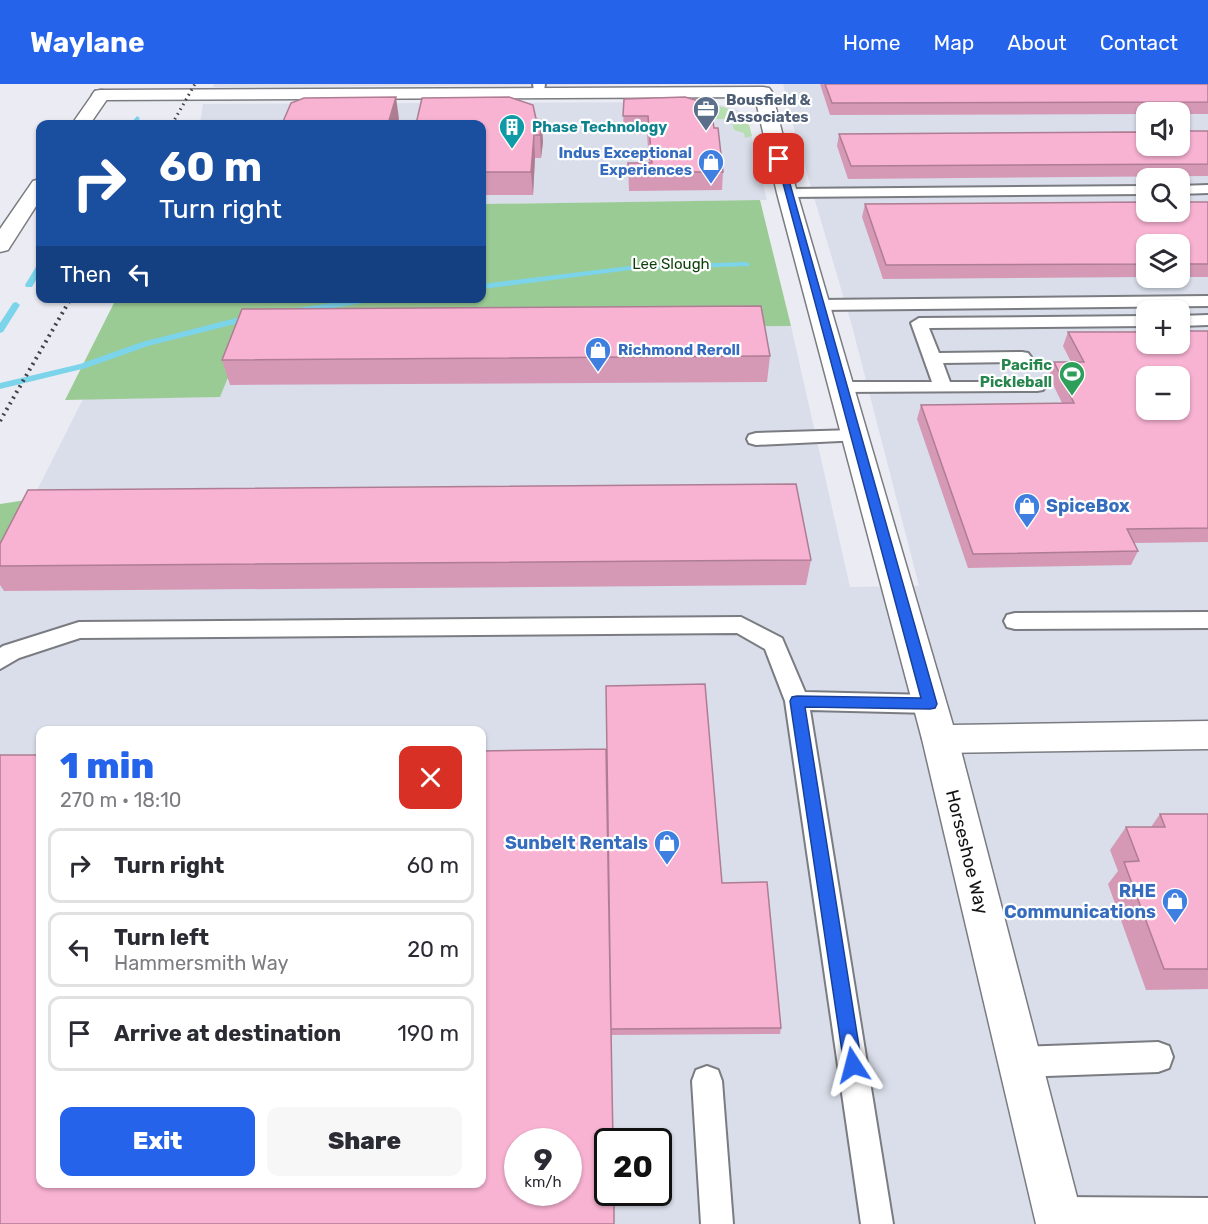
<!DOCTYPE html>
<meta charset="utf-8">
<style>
:root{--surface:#fff;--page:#f7f7f7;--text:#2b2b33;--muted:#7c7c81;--line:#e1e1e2;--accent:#2563eb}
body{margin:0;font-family:Rubik,sans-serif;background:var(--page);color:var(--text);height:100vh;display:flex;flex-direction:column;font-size:22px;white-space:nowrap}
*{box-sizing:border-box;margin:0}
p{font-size:20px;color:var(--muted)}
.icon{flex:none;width:33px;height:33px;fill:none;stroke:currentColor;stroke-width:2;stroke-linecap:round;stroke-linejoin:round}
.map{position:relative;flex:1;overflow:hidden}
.side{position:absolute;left:36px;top:642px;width:450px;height:462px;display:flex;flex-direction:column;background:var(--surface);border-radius:12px;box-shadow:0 2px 4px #0004}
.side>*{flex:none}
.banner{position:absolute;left:36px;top:36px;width:450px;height:183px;border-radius:12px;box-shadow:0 2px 4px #0004;background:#1a4fa0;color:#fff;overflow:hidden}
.controls{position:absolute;left:1136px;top:18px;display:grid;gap:12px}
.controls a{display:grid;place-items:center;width:54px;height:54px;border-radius:12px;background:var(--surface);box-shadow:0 2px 4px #0004;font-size:30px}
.speed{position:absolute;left:504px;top:1044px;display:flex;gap:12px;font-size:30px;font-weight:700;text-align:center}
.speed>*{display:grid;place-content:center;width:78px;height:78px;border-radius:50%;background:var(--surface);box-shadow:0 2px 4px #0004;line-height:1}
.speed small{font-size:15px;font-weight:400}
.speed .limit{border:3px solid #111;border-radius:9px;background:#fff;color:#111}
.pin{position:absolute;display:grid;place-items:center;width:51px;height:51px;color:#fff;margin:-26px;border-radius:12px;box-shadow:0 3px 9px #0006}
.me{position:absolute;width:66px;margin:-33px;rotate:351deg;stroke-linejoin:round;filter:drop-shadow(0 0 4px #0008)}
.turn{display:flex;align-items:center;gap:21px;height:126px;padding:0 24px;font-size:27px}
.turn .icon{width:78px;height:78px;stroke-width:2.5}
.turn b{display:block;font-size:42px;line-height:51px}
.then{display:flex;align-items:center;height:57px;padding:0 24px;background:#0003;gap:12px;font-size:22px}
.round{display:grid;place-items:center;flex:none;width:63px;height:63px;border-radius:12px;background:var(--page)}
.overview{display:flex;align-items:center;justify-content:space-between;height:102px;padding:0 24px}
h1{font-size:36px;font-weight:800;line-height:45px;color:var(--accent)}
.action{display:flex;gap:12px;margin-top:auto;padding:12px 24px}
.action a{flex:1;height:69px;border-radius:12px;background:var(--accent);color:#fff;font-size:24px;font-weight:800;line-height:69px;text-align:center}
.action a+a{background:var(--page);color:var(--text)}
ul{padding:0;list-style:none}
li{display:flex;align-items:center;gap:18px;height:75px;margin:0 12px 9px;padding:0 12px;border:3px solid var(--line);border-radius:12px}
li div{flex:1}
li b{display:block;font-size:22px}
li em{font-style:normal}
header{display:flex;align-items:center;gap:36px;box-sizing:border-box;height:84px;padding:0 30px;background:var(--accent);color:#fff}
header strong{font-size:28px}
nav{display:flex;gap:33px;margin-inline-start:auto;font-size:21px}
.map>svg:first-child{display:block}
.built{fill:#d9deea;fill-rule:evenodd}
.green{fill:#b6deb1}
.forest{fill:#9bcb95}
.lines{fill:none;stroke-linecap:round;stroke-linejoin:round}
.stream{fill:#7bd4ea;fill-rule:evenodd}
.service-casing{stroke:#7a7c81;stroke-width:4}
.minor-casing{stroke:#7a7c81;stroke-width:3}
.tertiary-casing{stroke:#7a7c81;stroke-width:3}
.service{fill:#fff;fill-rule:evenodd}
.minor{fill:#fff;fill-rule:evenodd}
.tertiary{fill:#fff;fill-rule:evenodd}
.rail-far1{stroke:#404144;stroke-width:3;stroke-dasharray:1.5 4;stroke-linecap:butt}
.rail{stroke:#404144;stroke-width:4;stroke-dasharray:2 4.5;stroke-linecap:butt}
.wall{fill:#d599b5}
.shaded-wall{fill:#ae7d93}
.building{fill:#f8b2d2;stroke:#ae7d93;stroke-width:1.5;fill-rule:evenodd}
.route{fill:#2563eb;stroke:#184099;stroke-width:1.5}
.labels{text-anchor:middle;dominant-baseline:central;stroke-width:4.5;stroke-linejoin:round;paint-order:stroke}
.far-service-label{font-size:15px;font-weight:bold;fill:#4e5e75;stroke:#fff;text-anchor:start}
.far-culture-label{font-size:15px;font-weight:bold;fill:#0d838f;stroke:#fff;text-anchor:start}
.far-shop-label{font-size:15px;font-weight:bold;fill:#366cbe;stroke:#fff;text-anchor:end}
.far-park-label{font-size:15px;fill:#0d3f0a;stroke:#fff}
.far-leisure-label{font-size:15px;font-weight:bold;fill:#27864d;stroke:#fff;text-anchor:end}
.shop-label{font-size:18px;font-weight:bold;fill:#366cbe;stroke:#fff;text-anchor:end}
.street-label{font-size:18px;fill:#111214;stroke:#fff}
</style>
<header>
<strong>Waylane</strong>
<nav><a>Home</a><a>Map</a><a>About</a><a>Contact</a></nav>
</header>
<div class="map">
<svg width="1208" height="1140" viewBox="0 0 1208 1140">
<rect width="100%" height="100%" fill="#ebecf3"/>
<!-- built -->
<path class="built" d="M214,0H700L213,3Z
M783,0H1208V1140H0V480L83,315L220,313L247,248L791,242L850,503L919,502L852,242L795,49ZM1146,28H1179V62H1146ZM1146,94H1179V128H1146ZM1146,160H1179V194H1146ZM1146,226H1179V260H1146ZM1146,292H1179V326H1146ZM40,646H482V1100H40ZM518,1058H568V1108H518ZM608,1058H658V1108H608Z
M707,18L737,25L747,34L767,116L482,120V40H200L203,20Z"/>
<!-- green -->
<path class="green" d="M702,19C718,22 738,23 744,40H749L752,52L745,54L744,49L734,46L731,35H712Z"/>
<!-- forest -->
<path class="forest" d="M760,116L791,242L247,248L220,313L65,316L116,215L482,214V120Z
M33,415L0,480V420Z"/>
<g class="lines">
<!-- stream -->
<path class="stream" d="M137,32L140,34L136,40H130Z
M746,178L750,180L749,182L630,186L482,205V200L630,182Z
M37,181H40V189L32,203H26L25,201Z
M368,214H394L296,230L292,227L296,224Z
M16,218L20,221L3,248L0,249V239L13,219Z
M252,230L255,231V235L148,262L86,284L0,305V299L80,280L142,258Z"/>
<!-- service casing -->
<g class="service-casing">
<path id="service" d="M533,0H545L543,13H535Z
M1208,101V109L1179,110V102Z
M1146,102V110L787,113L780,109L787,105Z
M1208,212V222L818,226L810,221L818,216Z
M1208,231V241L1179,242V232Z
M1146,232V242L929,244L939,269L1022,268L1028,269L1031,273L1028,277L1022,278L943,279L950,298H1043L1046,302L1043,306L1037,307L841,308L835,307L832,303L835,299L841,298H932L911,239L919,234Z
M854,346L861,348L863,352L861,356L756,361L749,359L747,355L749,351L756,349Z
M1208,528V544L1015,545L1007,543L1004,537L1007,531L1015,529Z
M741,533L782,554L805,608L930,611L938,614L942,620L938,626L930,629L810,626L893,1140H861L785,617L765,565L737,549L80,554L19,574L0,585V564L3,562L79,538Z
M1158,958L1169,962L1173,973L1169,984L1158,988L1019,993L1008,989L1004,978L1008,967L1019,963Z
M707,982L718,986L722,997L733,1140H701L692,997L696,986Z
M1057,1113L1208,1114V1140H1045L1041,1129L1045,1117Z"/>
</g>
<!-- minor casing -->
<g class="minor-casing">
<path id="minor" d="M101,6L107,7L110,11L90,40H72L95,7Z
M40,95V116L8,166L0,168V145L33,97Z
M940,641L952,645L958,655L1084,1140H1036L922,655L928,645Z"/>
</g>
<!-- tertiary casing -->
<g class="tertiary-casing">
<path id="tertiary" d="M763,3L769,4L772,8L797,109L953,641L1208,637V665L940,669L928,665L922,655L777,109L755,13L101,16L95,15L92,11L95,7L101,6Z"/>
</g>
<!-- service -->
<use href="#service" class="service"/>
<!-- minor -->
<use href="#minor" class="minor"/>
<!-- tertiary -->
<use href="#tertiary" class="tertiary"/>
<!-- rail-far1 -->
<path class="rail-far1" d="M172,40L195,0"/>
<!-- rail -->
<path class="rail" d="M0,337L71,214"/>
</g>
<!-- wall -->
<path class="wall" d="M820,0H1208V30H1179V28H1146V30L830,31Z
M624,15L723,88L722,106L629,107L628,79H649L647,50H623Z
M533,21L543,58L541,74H535L533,111H482V40Z
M1208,47V92L848,95L837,62L839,50Z
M1208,118V193H1179V160H1146V193L883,195L862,133L865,120Z
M1208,247V458L1134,459L1138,467L1131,481L968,484L917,335L921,321L1062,319L1049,292L1054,278H1071L1063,262L1068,248Z
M770,272L767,298L230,301L222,276Z
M0,460L811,476L806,501L4,507L0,501Z
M1160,730H1208V905L1146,906L1108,800L1118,787L1110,766L1126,743H1151Z
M722,799L781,944L780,950L611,951L609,846Z"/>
<!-- shaded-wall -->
<path class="shaded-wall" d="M396,13L399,35L397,40H388Z
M542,36L543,58L541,74L540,51Z
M534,51L535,74L533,111L531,88Z"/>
<!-- building -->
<path class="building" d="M825,0H1208V18L832,19Z
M396,13L388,40H282L291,19L304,14Z
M509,13L533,21L536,35L542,36L540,51H534L531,88H482V40H416L422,14Z
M685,13L706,19L711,24L714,44H718L723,88H629L628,79H652L648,32H623L624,15Z
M1179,47H1208V80L851,82L839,50L1146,48V62H1179Z
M1146,118V128H1179V118H1208V180H1179V160H1146V180L886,181L865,120Z
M761,222L770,272L222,276L242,225Z
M1179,247H1208V444L1127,445L1138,467L973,470L921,321L1074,319L1054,278H1084L1068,248H1146V260H1179ZM1146,292H1179V326H1146Z
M796,400L811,476L0,482V460L28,406Z
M705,600L722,799L767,798L781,944L611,945L606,602Z
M606,665L613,1058H608V1108H614V1140H0V671H40V1100H482V667ZM518,1058H568V1108H518Z
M1160,730H1208V885H1164L1124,778L1139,777L1126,743H1165Z"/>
<!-- route -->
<path class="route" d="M776,73L783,75L937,620L935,624L930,625L805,623L862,981L859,987L853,990L846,987L844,981L790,617L792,613L797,612L921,614Z"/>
<!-- icons -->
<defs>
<g id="office-pin" transform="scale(1.35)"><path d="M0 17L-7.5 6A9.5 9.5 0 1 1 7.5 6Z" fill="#5c6f8a" stroke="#fff"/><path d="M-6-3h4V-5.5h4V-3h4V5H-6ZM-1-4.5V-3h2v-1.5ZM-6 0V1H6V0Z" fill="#fff"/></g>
<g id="building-pin" transform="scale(1.35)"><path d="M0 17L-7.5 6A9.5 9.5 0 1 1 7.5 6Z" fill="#0f9aa8" stroke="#fff"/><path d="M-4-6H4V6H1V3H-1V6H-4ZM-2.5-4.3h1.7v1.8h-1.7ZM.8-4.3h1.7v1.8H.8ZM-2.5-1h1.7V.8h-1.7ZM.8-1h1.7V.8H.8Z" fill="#fff"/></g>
<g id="shop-pin" transform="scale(1.35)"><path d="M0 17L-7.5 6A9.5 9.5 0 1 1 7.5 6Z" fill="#3f7fe0" stroke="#fff"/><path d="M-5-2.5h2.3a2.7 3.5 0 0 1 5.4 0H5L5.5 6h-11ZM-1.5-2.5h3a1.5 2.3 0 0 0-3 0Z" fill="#fff"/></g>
<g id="stadium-pin" transform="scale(1.35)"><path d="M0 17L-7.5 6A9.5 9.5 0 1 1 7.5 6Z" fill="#2e9e5b" stroke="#fff"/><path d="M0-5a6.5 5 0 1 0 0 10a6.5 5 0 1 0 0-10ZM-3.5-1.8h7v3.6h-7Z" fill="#fff"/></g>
</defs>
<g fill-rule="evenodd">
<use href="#office-pin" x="706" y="25"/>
<use href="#building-pin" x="512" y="43"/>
<use href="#shop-pin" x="711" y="78"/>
<use href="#shop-pin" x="598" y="266"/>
<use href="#stadium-pin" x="1072" y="290"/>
<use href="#shop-pin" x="1027" y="422"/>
<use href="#shop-pin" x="667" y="759"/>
<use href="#shop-pin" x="1175" y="817"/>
</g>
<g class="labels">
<!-- far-service labels -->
<g class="far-service-label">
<text x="726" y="16">Bousfield &amp;<tspan x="726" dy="17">Associates</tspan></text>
</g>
<!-- far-culture labels -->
<g class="far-culture-label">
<text x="532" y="43">Phase Technology</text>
</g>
<!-- far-shop labels -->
<g class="far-shop-label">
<text x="692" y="69">Indus Exceptional<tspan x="692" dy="17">Experiences</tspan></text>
<text x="618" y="266" text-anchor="start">Richmond Reroll</text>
</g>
<!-- far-park labels -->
<g class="far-park-label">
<text x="671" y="180">Lee Slough</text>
</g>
<!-- far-leisure labels -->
<g class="far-leisure-label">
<text x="1052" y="281">Pacific<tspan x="1052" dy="17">Pickleball</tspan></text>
</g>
<!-- shop labels -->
<g class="shop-label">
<text x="1046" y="422" text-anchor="start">SpiceBox</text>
<text x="648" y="759">Sunbelt Rentals</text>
<text x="1156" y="807">RHE<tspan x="1156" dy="21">Communications</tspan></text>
</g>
<!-- street labels -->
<g class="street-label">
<text transform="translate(967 768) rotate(76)">Horseshoe Way</text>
</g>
</g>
</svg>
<div class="controls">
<a><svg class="icon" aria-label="sound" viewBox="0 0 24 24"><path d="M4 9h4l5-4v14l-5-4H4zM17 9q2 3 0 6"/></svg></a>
<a><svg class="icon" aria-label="search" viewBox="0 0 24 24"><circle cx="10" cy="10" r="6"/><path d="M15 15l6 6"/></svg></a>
<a><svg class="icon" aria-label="layers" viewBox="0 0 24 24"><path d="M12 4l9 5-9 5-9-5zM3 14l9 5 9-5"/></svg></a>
<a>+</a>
<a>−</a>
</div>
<div class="speed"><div>9<small>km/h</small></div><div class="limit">20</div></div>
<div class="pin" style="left:779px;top:75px;background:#d93025"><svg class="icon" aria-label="arrive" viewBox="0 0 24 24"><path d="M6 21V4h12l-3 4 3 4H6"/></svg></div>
<svg class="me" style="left:853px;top:981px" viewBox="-20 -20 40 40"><path d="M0-17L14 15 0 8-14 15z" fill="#2563eb" stroke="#fff" stroke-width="4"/></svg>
<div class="banner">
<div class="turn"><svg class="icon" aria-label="right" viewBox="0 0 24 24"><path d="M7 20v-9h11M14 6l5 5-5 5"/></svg><div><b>60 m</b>Turn right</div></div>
<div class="then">Then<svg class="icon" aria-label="left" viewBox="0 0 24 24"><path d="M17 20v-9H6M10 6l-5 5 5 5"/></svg></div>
</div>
<section class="side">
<div class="overview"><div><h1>1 min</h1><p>270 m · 18:10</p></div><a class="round" style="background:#d93025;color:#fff"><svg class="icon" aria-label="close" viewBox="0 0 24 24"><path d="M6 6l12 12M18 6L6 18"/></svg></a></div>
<ul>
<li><svg class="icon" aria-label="right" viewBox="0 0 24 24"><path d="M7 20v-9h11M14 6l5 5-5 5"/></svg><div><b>Turn right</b></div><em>60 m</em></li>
<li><svg class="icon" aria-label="left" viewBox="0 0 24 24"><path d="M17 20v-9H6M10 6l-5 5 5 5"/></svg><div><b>Turn left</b><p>Hammersmith Way</p></div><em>20 m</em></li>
<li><svg class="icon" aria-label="arrive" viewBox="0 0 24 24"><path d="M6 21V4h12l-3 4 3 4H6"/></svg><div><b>Arrive at destination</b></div><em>190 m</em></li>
</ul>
<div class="action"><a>Exit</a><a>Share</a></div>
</section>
</div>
